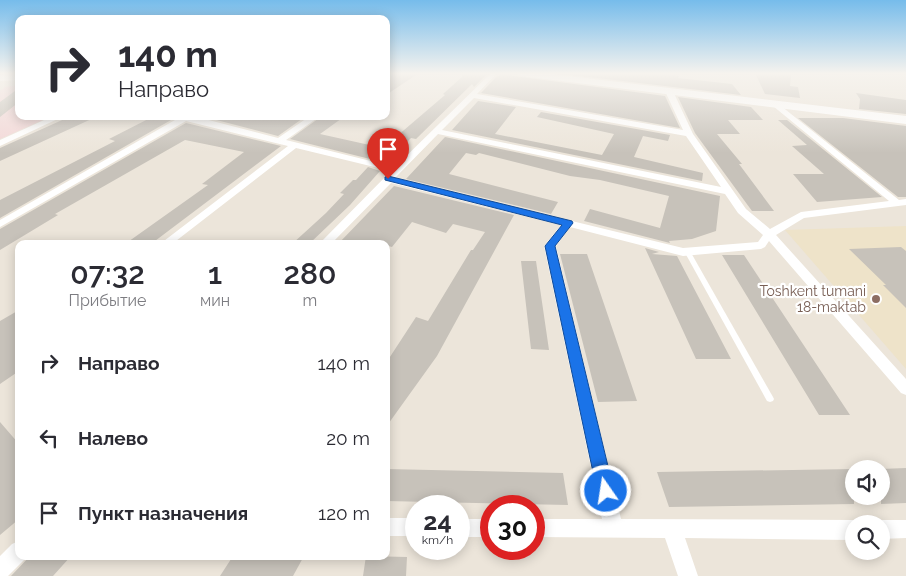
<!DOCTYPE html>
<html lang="ru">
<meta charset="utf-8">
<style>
:root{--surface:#fff;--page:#f2f2f3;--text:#2b2b33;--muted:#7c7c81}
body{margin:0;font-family:Raleway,sans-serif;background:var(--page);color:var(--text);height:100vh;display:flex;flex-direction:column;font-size:19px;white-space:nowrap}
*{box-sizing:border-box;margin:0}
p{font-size:16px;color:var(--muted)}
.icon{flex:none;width:28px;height:28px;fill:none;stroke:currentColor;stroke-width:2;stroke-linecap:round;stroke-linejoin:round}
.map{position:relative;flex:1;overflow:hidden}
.sheet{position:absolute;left:15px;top:240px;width:375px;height:320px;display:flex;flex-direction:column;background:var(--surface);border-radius:10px;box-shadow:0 2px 12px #0003}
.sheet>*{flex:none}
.hud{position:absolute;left:15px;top:15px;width:375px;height:105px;border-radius:10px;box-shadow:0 2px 12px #0003;background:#fff;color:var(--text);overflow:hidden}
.controls{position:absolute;left:845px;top:460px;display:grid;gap:10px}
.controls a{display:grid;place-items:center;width:45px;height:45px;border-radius:50%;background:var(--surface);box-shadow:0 2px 12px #0003;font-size:25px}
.speed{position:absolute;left:405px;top:495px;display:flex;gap:10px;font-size:25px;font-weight:700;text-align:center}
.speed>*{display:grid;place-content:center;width:65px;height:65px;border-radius:50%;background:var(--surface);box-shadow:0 2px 12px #0003;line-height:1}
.speed small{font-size:12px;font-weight:400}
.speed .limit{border:8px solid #d22;background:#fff;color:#111}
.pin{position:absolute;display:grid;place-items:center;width:42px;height:42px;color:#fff;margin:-51px -21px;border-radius:50% 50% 50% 0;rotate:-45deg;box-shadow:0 0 5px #0007}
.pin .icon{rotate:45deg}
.me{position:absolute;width:55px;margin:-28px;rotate:347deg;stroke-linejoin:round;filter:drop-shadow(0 0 4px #0008)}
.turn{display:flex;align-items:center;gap:18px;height:105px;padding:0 20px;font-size:22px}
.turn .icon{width:65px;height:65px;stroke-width:2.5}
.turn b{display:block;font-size:35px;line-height:42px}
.eta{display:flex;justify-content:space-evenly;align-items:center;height:85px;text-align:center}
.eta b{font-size:30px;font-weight:600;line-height:35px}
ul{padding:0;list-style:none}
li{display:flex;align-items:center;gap:15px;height:75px;padding:0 20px}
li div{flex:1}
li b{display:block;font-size:19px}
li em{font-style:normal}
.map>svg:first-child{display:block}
.education{fill:#eee3c9}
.medical{fill:#f3d7d7}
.building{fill:#c7c2ba}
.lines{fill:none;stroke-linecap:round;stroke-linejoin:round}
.lane{fill:#fff;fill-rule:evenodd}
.street{fill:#fff;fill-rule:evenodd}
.secondary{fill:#fff;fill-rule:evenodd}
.route{fill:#1a73e8;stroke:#114b97}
.education-dot{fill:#8d6e63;stroke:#fff;stroke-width:2}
.labels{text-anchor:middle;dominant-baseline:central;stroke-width:4.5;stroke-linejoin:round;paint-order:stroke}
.education-label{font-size:14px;fill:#785e54;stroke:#fff;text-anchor:end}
</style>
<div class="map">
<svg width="906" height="576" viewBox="0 0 906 576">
<rect width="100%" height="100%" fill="#ece5da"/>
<!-- education -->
<path class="education" d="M906,226V369L785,230Z"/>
<!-- medical -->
<path class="medical" d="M19,85V116H52L0,139V91L5,87Z"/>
<!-- building -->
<path class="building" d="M386,73H419L386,95Z
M460,73H483L482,74H487L474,87L472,84L416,139L411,138L386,163L290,139L322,116H345L320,134L383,148L445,95L443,94L463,76Z
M555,73H652L679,76L678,78L732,84L741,95Z
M755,73H785L791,75L790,86L798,87L800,98L765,94Z
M506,75L665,96L680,128L481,93L497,76Z
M19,88V102L0,117V102Z
M856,93L906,100V114L859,109L860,99Z
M678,97L751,107L763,120H728L740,134H717L742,164H739L774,211H752L695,133Z
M478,101L516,107L495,134L602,155L614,134L537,117L541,112L670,135L668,141L643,136L634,157L703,173L702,181L452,130Z
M71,116H98L0,161V148Z
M154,116H178L0,218V200L115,141L109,139Z
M201,116H306L278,136Z
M798,118H843L906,126V197H898Z
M778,120H787L882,197L817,202L793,174H824L792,146L807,145Z
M186,123L281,146L151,244H125L208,185L202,184L244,152L185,140L55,214L58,215L0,250V229Z
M445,137L720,196L716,231L692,239L669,241L670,243L584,221L590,209L660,228L669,196L600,180L570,176L479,153L476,155L466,153L449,174L558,202L551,214L406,179Z
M368,167L380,171L350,205L309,244H292L326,213L344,194L340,193L353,180H356Z
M394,186L514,215L437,356L386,427V363L416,317L428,321L471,250H473L485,232L453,224L446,233L412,222L392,247L373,242L371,244H338Z
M901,247L906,251V308L883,285H886L849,249Z
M645,248L659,252L652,254L677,256L731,359H696Z
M560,254H587L637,401L598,402Z
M722,255H744L850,415H819Z
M521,261H536L549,350L531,349Z
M19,310V371L0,384V321Z
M0,422L19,444V519L0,535Z
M906,468V503L881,504V469Z
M386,469L563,473L568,505L386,501Z
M854,469V504L669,507L657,472Z
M30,556H71L53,576H11Z
M233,556H304L293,576H220Z
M366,556L407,557L406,576H363Z"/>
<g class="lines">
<!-- lane -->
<path class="lane" d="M687,249L690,251L773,397L774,399L773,401L770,402L767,401L684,251Z"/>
<!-- street -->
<path class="street" d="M491,73H497L477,94L683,130L665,91L672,89L693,134L746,209L770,229L801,212L889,201L773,106L772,104L776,102L899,200L906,199V205L804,218L776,235L906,379V395L901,393L769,241L765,247L761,249L683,256L570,227L556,246L621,519L854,520L861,524H854V540L685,538L698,576H678L665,538L534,537V519H602L544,246L561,225L391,183L331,244H319L391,171L296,148L172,244H160L288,146L186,121L0,227V220L182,116H193L278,138L310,116H320L286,140L395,167ZM474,98L686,136L721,187L442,130ZM438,134L725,194L738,213L763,235L758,242L683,248L395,178Z
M53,116H64L0,146V140Z
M386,518H416V536H386Z
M459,519H491V537H459Z
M881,520H906V538L881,539V524H874Z
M19,541V556H27L26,558L8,576H0V556L12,544Z"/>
<!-- secondary -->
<path class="secondary" d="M516,73H543L906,116V124L521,76Z
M19,74V80L0,81V75Z"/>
</g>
<!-- sky -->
<linearGradient id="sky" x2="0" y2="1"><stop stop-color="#76bceb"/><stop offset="0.48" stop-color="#f6f3ee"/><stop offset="1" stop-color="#f6f3ee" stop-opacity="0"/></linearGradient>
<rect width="906" height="153" fill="url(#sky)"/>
<!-- route -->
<path class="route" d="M388,176L572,221L573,223L555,246L614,491L611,497L606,499L600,497L597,491L545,246L562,225L385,180V177Z"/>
<!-- markers -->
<circle class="education-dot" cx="876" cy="299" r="5"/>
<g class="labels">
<!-- education labels -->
<g class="education-label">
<text x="866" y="291">Toshkent tumani<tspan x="866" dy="16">18-maktab</tspan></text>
</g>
</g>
</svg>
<div class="controls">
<a><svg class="icon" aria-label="sound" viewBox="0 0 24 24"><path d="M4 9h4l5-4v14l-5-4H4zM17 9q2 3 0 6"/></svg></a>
<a><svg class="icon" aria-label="search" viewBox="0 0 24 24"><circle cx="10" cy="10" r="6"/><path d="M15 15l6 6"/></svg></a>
</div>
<div class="speed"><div>24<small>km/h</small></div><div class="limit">30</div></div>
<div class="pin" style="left:388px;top:179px;background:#d93025"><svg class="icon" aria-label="arrive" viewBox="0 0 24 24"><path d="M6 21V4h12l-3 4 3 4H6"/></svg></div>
<svg class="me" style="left:606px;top:491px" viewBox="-20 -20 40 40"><circle r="17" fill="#1a73e8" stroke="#fff" stroke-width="3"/><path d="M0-11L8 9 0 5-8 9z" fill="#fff"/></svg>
<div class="hud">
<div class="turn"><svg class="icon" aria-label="right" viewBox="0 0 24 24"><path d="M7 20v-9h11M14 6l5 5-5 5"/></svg><div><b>140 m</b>Направо</div></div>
</div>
<section class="sheet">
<div class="eta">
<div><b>07:32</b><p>Прибытие</p></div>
<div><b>1</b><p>мин</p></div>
<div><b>280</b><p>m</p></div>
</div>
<ul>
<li><svg class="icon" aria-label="right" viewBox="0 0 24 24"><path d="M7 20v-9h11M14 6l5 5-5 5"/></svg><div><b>Направо</b></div><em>140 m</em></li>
<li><svg class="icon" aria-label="left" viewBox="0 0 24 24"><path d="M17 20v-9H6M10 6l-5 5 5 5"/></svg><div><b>Налево</b></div><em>20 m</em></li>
<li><svg class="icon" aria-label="arrive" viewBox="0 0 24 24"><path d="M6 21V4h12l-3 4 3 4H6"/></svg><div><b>Пункт назначения</b></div><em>120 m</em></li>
</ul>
</section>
</div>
